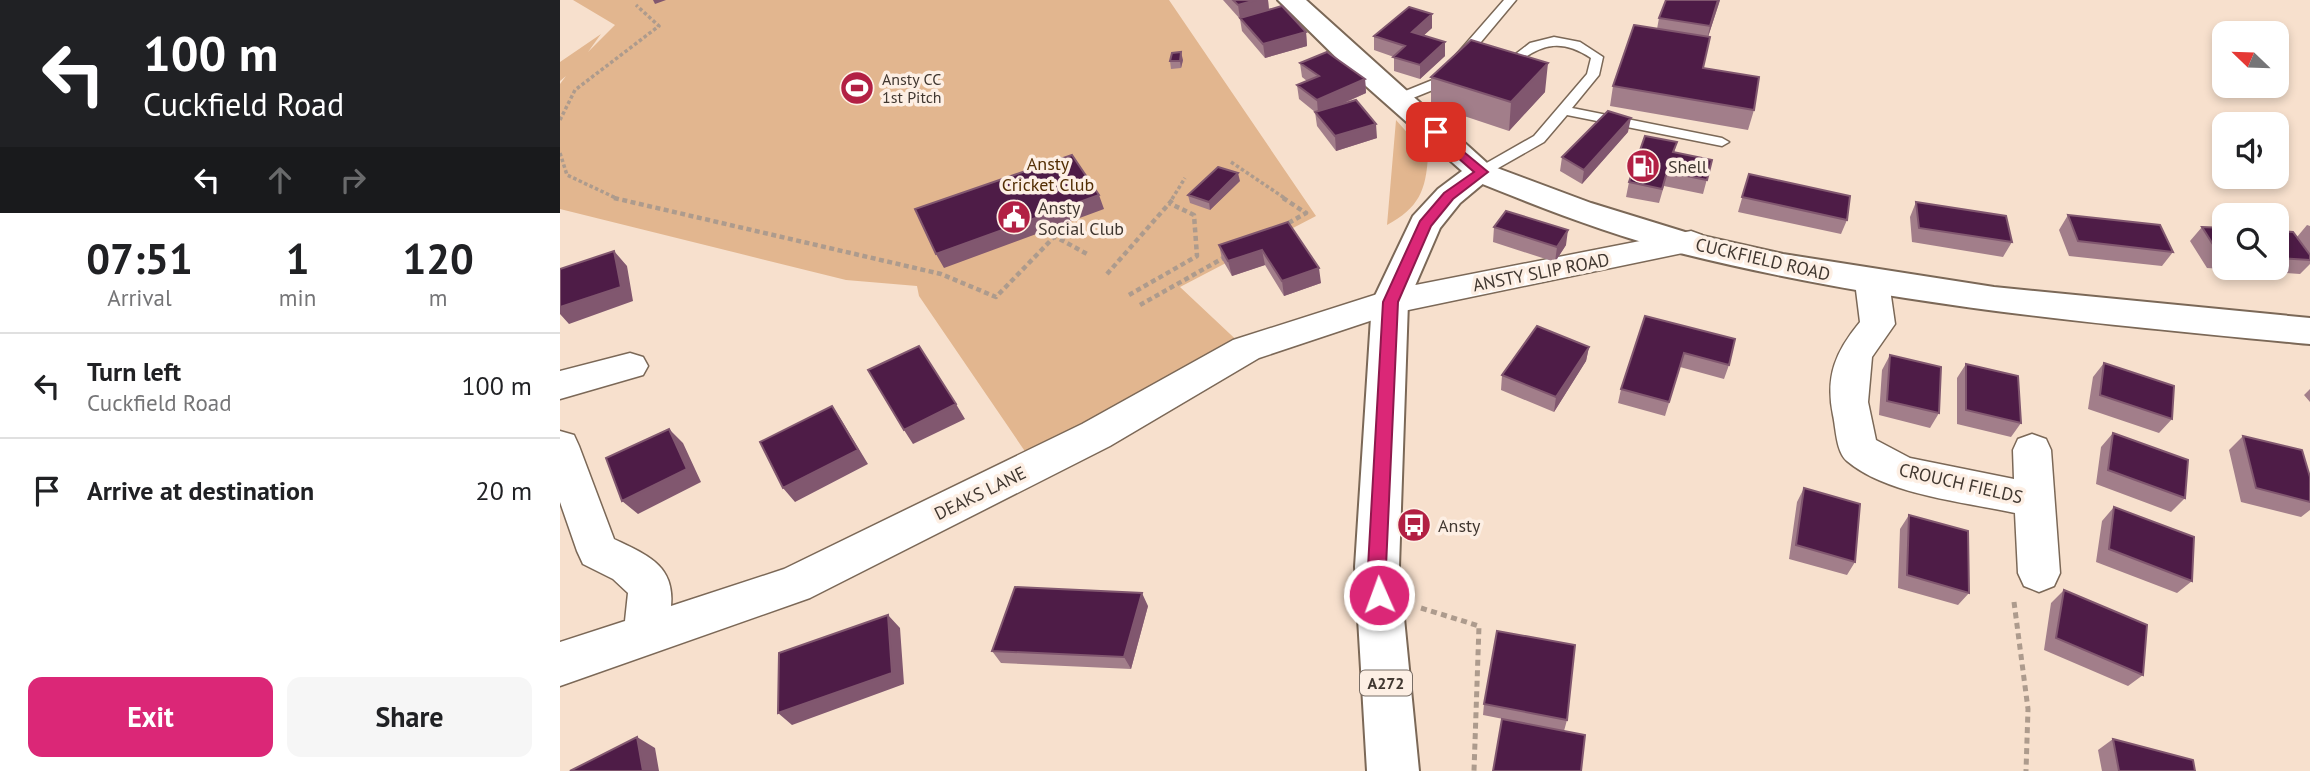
<!DOCTYPE html>
<style>
:root{--surface:#fff;--page:#f6f6f6;--text:#202124;--muted:#757577;--line:#e0e0e0;--accent:#db2777}
body{margin:0;font-family:"PT Sans",sans-serif;background:var(--page);color:var(--text);height:100vh;display:flex;flex-direction:column;font-size:26px;white-space:nowrap}
*{box-sizing:border-box;margin:0}
p{font-size:23px;color:var(--muted)}
.icon{flex:none;width:38px;height:38px;fill:none;stroke:currentColor;stroke-width:2;stroke-linecap:round;stroke-linejoin:round}
.map{position:relative;flex:1;overflow:hidden}
.panel{display:flex;flex-direction:column;background:var(--surface);width:560px}
.panel>*{flex:none}
.hud{background:#202124;color:#fff;overflow:hidden}
.needle{width:46px;rotate:293deg}
.tools{position:absolute;left:1652px;top:21px;display:grid;gap:14px}
.tools a{display:grid;place-items:center;width:77px;height:77px;border-radius:14px;background:var(--surface);box-shadow:0 4px 10px #0003;font-size:35px}
.pin{position:absolute;display:grid;place-items:center;width:60px;height:60px;color:#fff;margin:-30px;border-radius:14px;box-shadow:0 4px 10px #0006}
.me{position:absolute;width:77px;margin:-38px;rotate:358deg;stroke-linejoin:round;filter:drop-shadow(0 0 5px #0008)}
.turn{display:flex;align-items:center;gap:24px;height:147px;padding:0 28px;font-size:32px}
.turn .icon{width:91px;height:91px;stroke-width:2.5}
.turn b{display:block;font-size:49px;line-height:60px}
.lanes{display:flex;align-items:center;height:66px;padding:0 28px;background:#0003;justify-content:center;gap:35px;direction:ltr}
.lanes .off{opacity:.35}
.eta{display:flex;justify-content:space-evenly;align-items:center;height:119px;text-align:center}
.eta b{font-size:42px;font-weight:600;line-height:49px}
.primary-button{display:flex;gap:14px;margin-top:auto;padding:14px 28px}
.primary-button a{flex:1;height:80px;border-radius:14px;background:var(--accent);color:#fff;font-size:28px;font-weight:600;line-height:80px;text-align:center}
.primary-button a+a{background:var(--page);color:var(--text)}
ul{padding:0;list-style:none}
li{display:flex;align-items:center;gap:21px;height:105px;padding:0 28px;border-top:2px solid var(--line)}
li div{flex:1}
li b{display:block;font-size:26px}
li em{font-style:normal}
main{display:flex;flex:1;min-height:0}
.map>svg:first-child{display:block}
.green{fill:#e2b68f}
.lines{fill:none;stroke-linecap:round;stroke-linejoin:round}
.service-casing{stroke:#7b6857;stroke-width:3}
.minor-casing{stroke:#7b6857;stroke-width:3}
.secondary-casing{stroke:#7b6857;stroke-width:4}
.trunk-casing{stroke:#7b6857;stroke-width:4}
.path-far2{stroke:#ad9b8d;stroke-width:3.5;stroke-dasharray:3.5 2.5;stroke-linecap:butt}
.path-far1{stroke:#ad9b8d;stroke-width:4.5;stroke-dasharray:5 3.5;stroke-linecap:butt}
.path{stroke:#ad9b8d;stroke-width:5;stroke-dasharray:6 4.5;stroke-linecap:butt}
.service{fill:#fff;fill-rule:evenodd}
.minor{fill:#fff;fill-rule:evenodd}
.secondary{fill:#fff;fill-rule:evenodd}
.trunk{fill:#fff;fill-rule:evenodd}
.wall{fill:#a27e8a}
.shaded-wall{fill:#81576f}
.building{fill:#4e1c47;stroke:#81576f;stroke-width:2}
.route{fill:#db2777;stroke:#8e194d;stroke-width:2}
.labels{text-anchor:middle;dominant-baseline:central;stroke-width:7;stroke-linejoin:round;paint-order:stroke}
.far-poi-label{font-size:16px;fill:#403730;stroke:#fdefe4;text-anchor:start}
.shield{fill:#fdefe4;stroke:#796e66;stroke-width:2}
.shield-label{font-size:16px;font-weight:bold;fill:#403730}
.park-label{font-size:18px;fill:#532e03;stroke:#fdefe4}
.poi-label{font-size:18px;fill:#403730;stroke:#fdefe4;text-anchor:start}
.street-label{font-size:18px;fill:#403730;stroke:#fdefe4}
</style>
<main>
<section class="panel">
<div class="hud">
<div class="turn"><svg class="icon" aria-label="left" viewBox="0 0 24 24"><path d="M17 20v-9H6M10 6l-5 5 5 5"/></svg><div><b>100 m</b>Cuckfield Road</div></div>
<div class="lanes"><svg class="icon" aria-label="left" viewBox="0 0 24 24"><path d="M17 20v-9H6M10 6l-5 5 5 5"/></svg><svg class="icon off" aria-label="ahead" viewBox="0 0 24 24"><path d="M12 20V5M6 11l6-6 6 6"/></svg><svg class="icon off" aria-label="right" viewBox="0 0 24 24"><path d="M7 20v-9h11M14 6l5 5-5 5"/></svg></div>
</div>
<div class="eta">
<div><b>07:51</b><p>Arrival</p></div>
<div><b>1</b><p>min</p></div>
<div><b>120</b><p>m</p></div>
</div>
<ul>
<li><svg class="icon" aria-label="left" viewBox="0 0 24 24"><path d="M17 20v-9H6M10 6l-5 5 5 5"/></svg><div><b>Turn left</b><p>Cuckfield Road</p></div><em>100 m</em></li>
<li><svg class="icon" aria-label="arrive" viewBox="0 0 24 24"><path d="M6 21V4h12l-3 4 3 4H6"/></svg><div><b>Arrive at destination</b></div><em>20 m</em></li>
</ul>
<div class="primary-button"><a>Exit</a><a>Share</a></div>
</section>
<div class="map">
<svg width="1750" height="771" viewBox="0 0 1750 771">
<rect width="100%" height="100%" fill="#f7e0cd"/>
<!-- green -->
<path class="green" d="M13,0H609L756,216L620,287L686,349L475,466L359,296L357,286L286,280L0,209V84L6,76L0,81V62L41,34L28,52L55,25Z
M836,120L868,156C866,190 859,208 827,225Z"/>
<g class="lines">
<!-- service casing -->
<g class="service-casing">
<path id="service" d="M944,0H956L885,85L843,102H833V96L875,79Z
M994,37L1020,42L1043,57L1039,75L1012,108L1162,138L1169,142L1162,146L1007,115L984,142L926,175H916V169L974,136L1027,74L1031,58C1004,40 983,42 958,63L948,60L970,43Z"/>
</g>
<!-- minor casing -->
<g class="minor-casing">
<path id="minor" d="M1131,231L1142,235L1147,242L1142,249L834,313L699,358L550,446L250,598L0,686V642L65,621L68,593L53,579L23,564L17,551L0,502V431L14,435L19,446L54,539C87,555 115,565 111,606L224,569L522,424L673,340L830,290Z
M1312,271L1324,274L1329,282L1335,324L1312,357L1308,402L1316,440L1350,458L1454,479L1453,450L1458,439L1472,434L1486,439L1491,450L1500,573L1494,586L1479,592L1464,586L1458,573L1455,513C1405,502 1327,495 1287,461C1276,452 1276,428 1273,415C1265,376 1276,351 1300,322L1295,282L1300,274Z
M70,353L83,357L88,366L83,375L0,399V371Z"/>
</g>
<!-- secondary casing -->
<g class="secondary-casing">
<path id="secondary" d="M921,162L1031,203L1125,232L1223,254L1434,287L1750,318V344C1538,324 1327,305 1120,253C1048,234 979,207 910,179L905,172L910,165Z"/>
</g>
<!-- trunk casing -->
<g class="trunk-casing">
<path id="trunk" d="M718,0H746L937,172L900,203L880,228L848,302L839,567L859,771H807L795,567L812,302L853,216L878,189L902,171L798,79Z"/>
</g>
<!-- path-far2 -->
<path class="path-far2" d="M0,120L15,90L99,26L76,5
M0,153L7,175L58,199
M671,162L726,199
M612,199L625,178"/>
<!-- path-far1 -->
<path class="path-far1" d="M54,198L381,274L436,297L495,236
M723,198L746,213L725,225
M485,231L527,254
M547,274L614,198
M569,295L637,256L634,215L609,203
M580,305L665,257"/>
<!-- path -->
<path class="path" d="M1454,602L1468,709L1466,771
M861,608L919,626L914,771"/>
<!-- service -->
<use href="#service" class="service"/>
<!-- minor -->
<use href="#minor" class="minor"/>
<!-- secondary -->
<use href="#secondary" class="secondary"/>
<!-- trunk -->
<use href="#trunk" class="trunk"/>
</g>
<!-- wall -->
<path class="wall" d="M663,0H708L709,10L746,32L747,46L705,58L682,31L680,19Z
M1160,0L1148,37L1143,68L1194,110L1188,130L1050,106L1053,86L1097,29L1099,18Z
M872,28L864,35L885,56L860,79L834,71V57L814,50V36Z
M623,60L621,68L611,69L610,61Z
M740,63L805,79L806,93L778,106L817,138L776,151L757,126L755,112L739,99L737,85L747,81L742,77Z
M871,77L985,92L949,131L871,105Z
M1068,132L1022,184L1000,171L1002,157Z
M1117,142L1114,153L1152,160L1143,194L1104,186L1099,203L1066,197L1069,182Z
M1189,174L1287,220L1281,234L1178,212Z
M680,181L650,210L630,203L628,195Z
M1356,202L1452,242L1443,257L1352,242L1350,217Z
M1508,215L1613,252L1602,266L1509,256L1499,230Z
M728,222L761,283L724,296L705,265L672,276L662,259L659,245Z
M1747,225L1750,226V264L1740,274L1647,268L1630,241L1642,227L1664,228V268H1717V231L1737,237Z
M934,227L1006,245L995,262L933,242Z
M1085,316L1169,365L1164,379L1120,367L1105,416L1058,403L1061,389Z
M1029,347L1026,361L994,412L941,390L942,375Z
M1330,355L1379,413L1370,428L1319,415L1322,370Z
M1544,363L1612,419L1599,433L1528,409L1533,377Z
M1406,364L1461,423L1451,437L1397,424V378Z
M1750,389V402L1744,395Z
M1553,433L1625,498L1611,512L1536,484L1541,447Z
M1683,436L1750,477V510L1741,517L1681,502L1669,450Z
M1244,488L1295,562L1287,575L1229,559L1237,502Z
M1554,507L1632,581L1617,593L1536,562L1542,521Z
M1349,515L1409,593L1398,605L1338,588L1340,529Z
M1504,590L1583,675L1568,686L1484,650L1491,603Z
M588,606L571,669L441,663L432,651Z
M924,704L1007,720L1004,731L923,715Z
M1553,739L1635,771H1542L1538,750Z"/>
<!-- shaded-wall -->
<path class="shaded-wall" d="M93,0H106L95,4Z
M696,0H708L709,11L680,19L678,5Z
M1158,0H1160L1147,40L1150,26Z
M872,14V28L852,46V32Z
M746,32L747,46L705,58L703,44Z
M885,42V56L860,79V65Z
M621,52L623,60L621,68L620,61Z
M988,63L985,92L949,131L951,102Z
M805,79L806,93L758,114L757,100Z
M1071,118L1068,132L1022,184L1024,170Z
M816,124L817,138L776,151L775,136Z
M678,173L680,181L650,210L649,202Z
M539,195L544,209L384,268L376,254Z
M1008,230L1006,245L995,262L997,247Z
M702,250L705,265L672,276L668,261Z
M54,251L67,266L73,301L9,324L0,314V307Z
M759,268L761,283L724,296L722,281Z
M1029,347L1026,361L994,412L996,397Z
M396,404L405,419L353,444L344,430Z
M272,406L282,421L308,464L235,502L223,488Z
M109,429L123,443L141,482L78,514L62,501Z
M582,593L588,606L571,669L564,657Z
M328,615L340,628L344,684L232,725L218,713Z
M77,737L95,748L99,771H83Z"/>
<!-- building -->
<path class="building" d="M673,0H696L678,5Z
M1106,0H1158L1150,26L1099,18Z
M722,6L746,32L703,44L680,18Z
M849,7L872,14L852,32L885,42L860,65L833,57L845,46L814,36Z
M1074,25L1150,37L1143,68L1199,77L1194,110L1053,86Z
M911,40L988,63L951,102L871,77Z
M621,52L620,61H610L612,53Z
M767,52L805,79L757,100L737,85L759,76L740,63Z
M796,100L816,124L775,136L755,112Z
M1048,111L1071,118L1024,170L1002,157Z
M1085,136L1117,142L1113,152L1152,160L1147,180L1107,172L1102,189L1069,182Z
M512,155L539,195L376,254L355,209Z
M658,167L678,173L649,202L628,195Z
M1189,174L1290,196L1287,220L1182,197Z
M1356,202L1446,216L1452,242L1359,228Z
M946,211L1008,230L997,247L934,227Z
M1508,215L1600,225L1613,252L1518,241Z
M728,222L759,268L722,281L702,250L668,261L659,245Z
M1642,227L1664,228V254H1659Z
M1717,231L1733,232L1750,255V260L1717,258Z
M54,251L61,287L0,307V269Z
M1085,316L1175,339L1169,365L1124,353L1109,402L1061,389Z
M977,326L1029,347L996,397L942,375Z
M359,346L396,404L344,430L308,370Z
M1330,355L1381,367L1379,413L1327,401Z
M1544,363L1614,386L1612,419L1540,395Z
M1406,364L1458,376L1461,423L1406,410Z
M272,406L298,450L223,488L200,442Z
M109,429L127,469L62,501L46,458Z
M1553,433L1628,460L1625,498L1548,470Z
M1683,436L1742,450L1750,477V502L1696,488Z
M1244,488L1300,504L1295,562L1236,545Z
M1554,507L1634,537L1632,581L1549,549Z
M1349,515L1408,531L1409,593L1347,575Z
M455,587L582,593L564,657L432,651Z
M1504,590L1587,625L1583,675L1496,638Z
M328,615L332,673L218,713L219,653Z
M937,631L1015,645L1007,720L924,704Z
M942,719L1025,735L1021,771H933Z
M77,737L83,771H10Z
M1553,739L1633,760L1635,771H1559Z"/>
<!-- route -->
<path class="route" d="M876,129L928,172L893,199L871,226L838,302L826,567L828,595L825,601L819,604L812,601L808,567L823,302L860,221L884,193L914,172L872,135L870,132Z"/>
<!-- icons -->
<defs>
<g id="stadium-disc" transform="scale(1.75)"><circle r="9.5" fill="#b22044" stroke="#fdefe4"/><path d="M0-5a6.5 5 0 1 0 0 10a6.5 5 0 1 0 0-10ZM-3.5-1.8h7v3.6h-7Z" fill="#fff"/></g>
<g id="fuel-disc" transform="scale(1.75)"><circle r="9.5" fill="#b22044" stroke="#fdefe4"/><path d="M-5.5-6h7V0h2V4h1.3V-2.5L3-4.5l.8-.8L6-3V5H2.5V1h-1V6h-7ZM-4.2-4.7v3.2H.2V-4.7Z" fill="#fff"/></g>
<g id="civic-disc" transform="scale(1.75)"><circle r="9.5" fill="#b22044" stroke="#fdefe4"/><path d="M-.6-6.5H3V-4.5H.6V-3L4-1V1h2V6H-6V1h2V-1L-.6-3ZM-1.2 2.5V6h2.4V2.5Z" fill="#fff"/></g>
<g id="bus-disc" transform="scale(1.75)"><circle r="9.5" fill="#b22044" stroke="#fdefe4"/><path d="M-5-6H5V4H4V6H2V4H-2V6H-4V4H-5ZM-3.5-4V0h7V-4ZM-3.5 1.2v1.5H-2V1.2ZM2 1.2v1.5H3.5V1.2Z" fill="#fff"/></g>
</defs>
<g fill-rule="evenodd">
<use href="#stadium-disc" x="297" y="88"/>
<use href="#fuel-disc" x="1083" y="166"/>
<use href="#civic-disc" x="454" y="217"/>
<use href="#bus-disc" x="854" y="525"/>
</g>
<g class="labels">
<!-- far-poi labels -->
<g class="far-poi-label">
<text x="322" y="79">Ansty CC<tspan x="322" dy="18">1st Pitch</tspan></text>
</g>
<!-- shield labels -->
<rect class="shield" x="800" y="670.5" width="52" height="25" rx="5"/>
<g class="shield-label">
<text x="826" y="683">A272</text>
</g>
<!-- park labels -->
<g class="park-label">
<text x="488" y="163">Ansty<tspan x="488" dy="21">Cricket Club</tspan></text>
</g>
<!-- poi labels -->
<g class="poi-label">
<text x="1108" y="166">Shell</text>
<text x="478" y="207">Ansty<tspan x="478" dy="21">Social Club</tspan></text>
<text x="878" y="525">Ansty</text>
</g>
<!-- street labels -->
<g class="street-label">
<text transform="translate(1203 259) rotate(13)">CUCKFIELD ROAD</text>
<text transform="translate(981 272) rotate(-11)">ANSTY SLIP ROAD</text>
<text transform="translate(1401 483) rotate(13)">CROUCH FIELDS</text>
<text transform="translate(420 493) rotate(-26)">DEAKS LANE</text>
</g>
</g>
</svg>
<div class="tools">
<a><svg class="needle" viewBox="-14 -14 28 28"><path d="M0-13l5 13h-10z" fill="#e53935"/><path d="M0 13l5-13h-10z" fill="#757577"/></svg></a>
<a><svg class="icon" aria-label="sound" viewBox="0 0 24 24"><path d="M4 9h4l5-4v14l-5-4H4zM17 9q2 3 0 6"/></svg></a>
<a><svg class="icon" aria-label="search" viewBox="0 0 24 24"><circle cx="10" cy="10" r="6"/><path d="M15 15l6 6"/></svg></a>
</div>
<div class="pin" style="left:876px;top:132px;background:#d93025"><svg class="icon" aria-label="arrive" viewBox="0 0 24 24"><path d="M6 21V4h12l-3 4 3 4H6"/></svg></div>
<svg class="me" style="left:819px;top:595px" viewBox="-20 -20 40 40"><circle r="17" fill="#db2777" stroke="#fff" stroke-width="3"/><path d="M0-11L8 9 0 5-8 9z" fill="#fff"/></svg>
</div>
</main>
